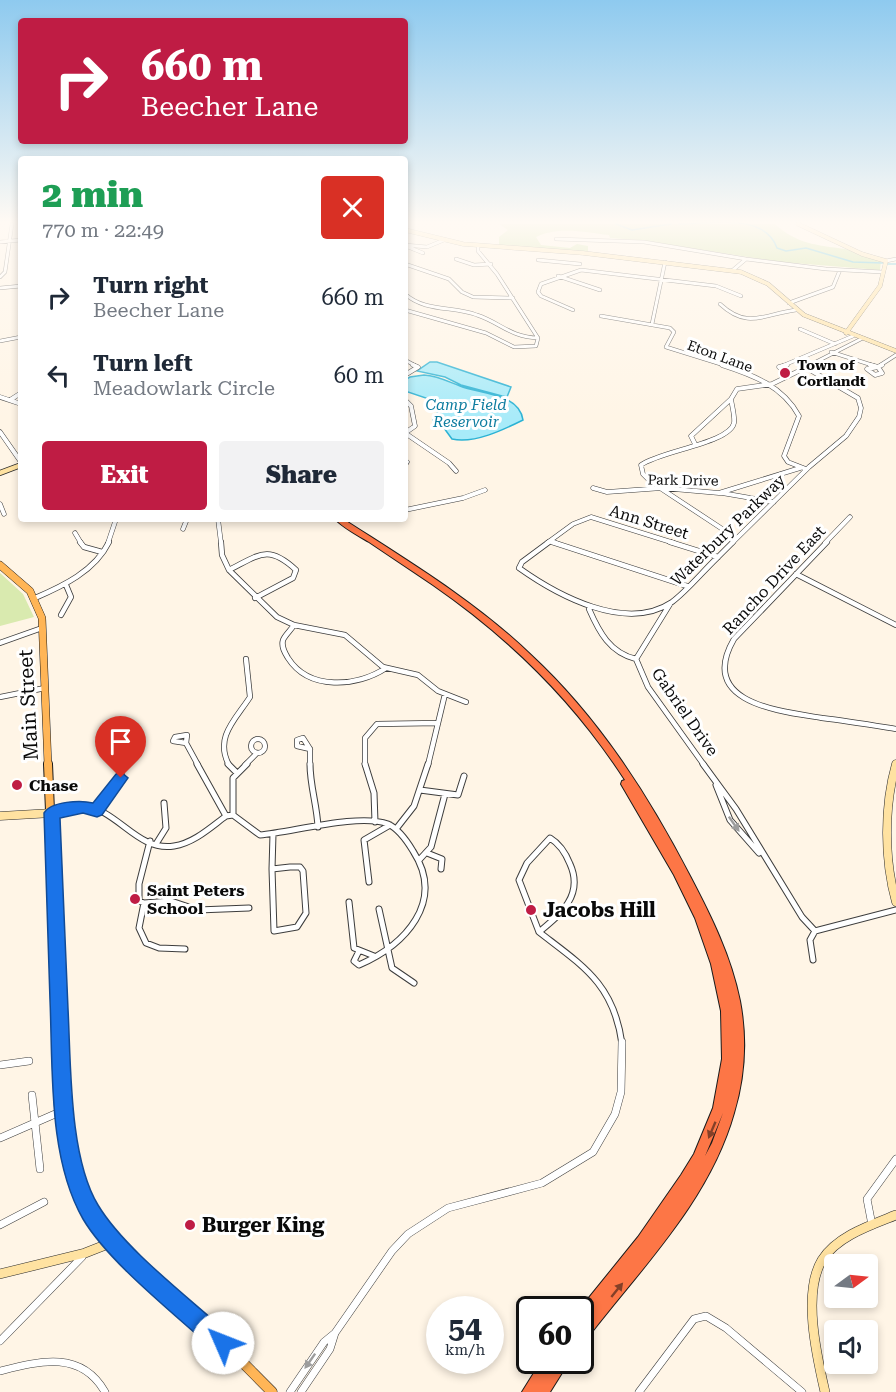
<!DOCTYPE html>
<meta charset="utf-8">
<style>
:root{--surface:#fff;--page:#f2f2f3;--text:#1f2937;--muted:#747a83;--accent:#bf1c44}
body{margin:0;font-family:"Roboto Serif",serif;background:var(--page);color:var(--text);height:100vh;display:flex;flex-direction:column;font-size:22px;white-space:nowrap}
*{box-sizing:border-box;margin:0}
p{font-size:20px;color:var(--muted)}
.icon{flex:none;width:33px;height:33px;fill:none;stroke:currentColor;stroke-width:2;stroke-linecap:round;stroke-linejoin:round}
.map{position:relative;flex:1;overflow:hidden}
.drawer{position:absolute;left:18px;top:156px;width:390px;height:366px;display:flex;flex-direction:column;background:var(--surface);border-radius:6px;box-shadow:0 3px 9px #0003}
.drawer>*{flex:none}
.top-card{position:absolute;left:18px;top:18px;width:390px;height:126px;border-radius:6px;box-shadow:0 3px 9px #0003;background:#bf1c44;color:#fff;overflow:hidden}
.needle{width:39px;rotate:75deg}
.tools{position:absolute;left:824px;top:1254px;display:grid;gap:12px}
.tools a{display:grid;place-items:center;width:54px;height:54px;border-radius:6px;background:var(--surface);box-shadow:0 3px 9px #0003;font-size:30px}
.speed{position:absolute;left:426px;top:1296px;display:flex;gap:12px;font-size:30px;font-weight:700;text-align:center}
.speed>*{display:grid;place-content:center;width:78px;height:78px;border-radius:50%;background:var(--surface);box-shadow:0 3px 9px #0003;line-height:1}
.speed small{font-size:15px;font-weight:400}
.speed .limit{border:3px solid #111;border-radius:9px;background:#fff;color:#111}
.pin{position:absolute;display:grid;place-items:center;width:51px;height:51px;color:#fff;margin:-62px -26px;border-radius:50% 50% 50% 0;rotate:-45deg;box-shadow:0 0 6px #0007}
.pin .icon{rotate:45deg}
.me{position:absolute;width:66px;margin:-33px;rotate:314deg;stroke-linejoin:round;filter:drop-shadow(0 0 4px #0008)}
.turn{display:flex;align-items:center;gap:21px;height:126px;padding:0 24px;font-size:27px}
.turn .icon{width:78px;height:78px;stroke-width:2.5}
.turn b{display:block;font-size:42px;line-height:51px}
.round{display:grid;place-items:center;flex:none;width:63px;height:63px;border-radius:6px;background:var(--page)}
.summary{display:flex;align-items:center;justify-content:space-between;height:102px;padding:0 24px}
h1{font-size:36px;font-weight:800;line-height:45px;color:#1e9e55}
.button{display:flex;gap:12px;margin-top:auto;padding:12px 24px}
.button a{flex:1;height:69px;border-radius:6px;background:var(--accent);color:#fff;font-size:24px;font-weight:800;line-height:69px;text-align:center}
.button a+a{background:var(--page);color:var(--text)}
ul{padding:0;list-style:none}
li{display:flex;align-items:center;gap:18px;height:78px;padding:0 24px}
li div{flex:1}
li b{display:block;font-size:22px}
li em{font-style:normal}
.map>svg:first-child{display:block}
.green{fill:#d9eaaf}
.forest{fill:#c0dc8d}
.water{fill:#a8ebf9;stroke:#2bb2d4;stroke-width:1.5}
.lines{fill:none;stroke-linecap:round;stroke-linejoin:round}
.stream{stroke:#2bb2d4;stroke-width:1.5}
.street-far4-casing{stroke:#3d3d3d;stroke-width:4}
.street-far3-casing{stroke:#3d3d3d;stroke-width:5}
.street-far2-casing{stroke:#3d3d3d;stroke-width:6}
.street-far1-casing{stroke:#3d3d3d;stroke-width:7}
.street-casing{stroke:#3d3d3d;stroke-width:8}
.secondary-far3-casing{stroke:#2c2c2c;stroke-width:4.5}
.secondary-far2-casing{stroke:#2c2c2c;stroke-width:6}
.secondary-far1-casing{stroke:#2c2c2c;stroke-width:9}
.secondary-casing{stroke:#2c2c2c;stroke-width:10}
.primary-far2-casing{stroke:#1b1b1b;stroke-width:8}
.primary-far1-casing{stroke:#1b1b1b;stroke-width:10}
.primary-casing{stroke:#1b1b1b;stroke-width:11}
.highway-casing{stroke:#1b1b1b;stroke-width:2}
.street-far4{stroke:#fff;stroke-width:3}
.street-far3{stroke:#fff;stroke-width:4}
.street-far2{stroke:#fff;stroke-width:4.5}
.street-far1{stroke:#fff;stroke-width:5}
.street{stroke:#fff;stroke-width:7}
.secondary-far3{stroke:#ffe2a1;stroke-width:4}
.secondary-far2{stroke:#ffe2a1;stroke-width:4.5}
.secondary-far1{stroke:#ffe2a1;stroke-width:8}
.secondary{stroke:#ffe2a1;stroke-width:9}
.primary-far2{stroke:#ffb556;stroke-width:7}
.primary-far1{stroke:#ffb556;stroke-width:8}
.primary{stroke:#ffb556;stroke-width:10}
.highway{fill:#fd7646;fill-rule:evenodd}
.oneway{fill:#9d9d9d}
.oneway2{fill:#844028}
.route{fill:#1a73e8;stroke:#114b97;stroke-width:1.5}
.poi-dot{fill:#bf1c44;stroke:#fff;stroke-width:2}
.labels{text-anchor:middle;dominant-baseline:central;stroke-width:6;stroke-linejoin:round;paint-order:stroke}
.far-street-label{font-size:14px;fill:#0a0a0a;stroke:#fff}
.far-poi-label{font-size:14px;font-weight:bold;fill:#0a0a0a;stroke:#fff;text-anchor:start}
.far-water-label{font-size:15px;font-style:italic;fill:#0e7da0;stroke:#fff}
.street-label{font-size:16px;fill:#0a0a0a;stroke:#fff}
.poi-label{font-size:16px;font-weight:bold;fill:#0a0a0a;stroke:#fff;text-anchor:start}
.near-street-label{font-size:20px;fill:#0a0a0a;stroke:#fff}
.near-poi-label{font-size:20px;font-weight:bold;fill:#0a0a0a;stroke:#fff;text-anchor:start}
</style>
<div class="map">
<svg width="896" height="1392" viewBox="0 0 896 1392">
<rect width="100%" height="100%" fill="#fff5e6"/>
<!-- green -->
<path class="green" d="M0,573L23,594L34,617L0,626Z"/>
<!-- forest -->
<path class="forest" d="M499,224H775C797,244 816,245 845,249C857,251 869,257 881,261L880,270L781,262L638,240L610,238L609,235C586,232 557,226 536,237L541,245L570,248L577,244L588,246V252L499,246V237L508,230Z"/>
<!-- water -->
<path class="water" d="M430,362H437L511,387L507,397L502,396L461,385L445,377L417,371Z
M424,375C438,376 447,381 460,386C480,394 519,393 523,420C503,430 474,444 452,439L444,428L433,420L438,412L432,400L405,391V380L410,377Z"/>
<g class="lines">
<!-- stream -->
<path class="stream" d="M616,224L632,230L671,224
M679,224C710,224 764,212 777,248L786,251L806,248L853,262L883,263
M888,264H896"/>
<!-- street-far4 casing -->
<g class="street-far4-casing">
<path id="street-far4" d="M556,239L644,242L746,259
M0,242L21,240
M405,245L427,247L444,240
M478,246V251L497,274L538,338
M408,247L423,253
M456,259L474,265L491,264
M538,260L580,264
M886,261L896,259
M405,264L449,279L462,292L473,297L513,298
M733,270L746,259L826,269L882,272
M558,276L600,290
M0,277L5,272L12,224
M0,288L21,286
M405,294C425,312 453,306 477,315C501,323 510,337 538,338
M789,303L833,287L840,270
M720,304C748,330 764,314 796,310
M405,310L486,333L514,347L536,346L538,338
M573,310L541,296L538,292L541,284L581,270L716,286L741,296
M601,316L670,328L674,332L666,347L727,366
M652,324L665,262
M800,329L835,344
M0,341L21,337
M831,352L875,366
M405,360L416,366
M782,366L853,336
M808,366L861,339
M879,366L896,355"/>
</g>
<!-- street-far3 casing -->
<g class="street-far3-casing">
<path id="street-far3" d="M722,365C753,375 783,386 799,416L784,456L788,462L806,469
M787,365L779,367L788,375
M870,365L878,367
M878,367L882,373L875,375L867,369Z
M878,367L882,365
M405,375L418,367L413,365
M0,397L21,404
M731,399C732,406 735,416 734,423C730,443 660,451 641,465L643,474L651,482L736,538
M10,400L21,393
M405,400L411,406L415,426L405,433
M0,432L21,462
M405,433L449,463L456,471
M695,444L691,436L731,399L737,389L772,384L811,365
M405,465L407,462
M593,488L607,492L662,488L719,493L800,468
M722,493L774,502
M0,504L4,514
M405,510L463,498L485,490
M218,519L221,543
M183,529L187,519
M75,533L81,543
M550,541L556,543
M108,543L116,519
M547,543L573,524L591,517L674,543
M732,543L809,467L846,436L859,417L861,408L858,398L805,367
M825,543L850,517"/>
</g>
<!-- street-far2 casing -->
<g class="street-far2-casing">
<path id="street-far2" d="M80,542L84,547L102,552
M221,542L222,555L229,570L277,617L294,625L345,635L383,667L418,675L438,691L466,702
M549,542L522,562L519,568C557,595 626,633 672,602C687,591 704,570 718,557
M552,542L687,586
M670,542L718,557
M827,542L734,639C697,703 779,711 822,718C847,721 871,725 896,729
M718,557L733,542
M229,570C259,555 268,544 296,570L293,578L255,598
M796,574L896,625
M35,598C63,586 95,571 109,542
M589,609C599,632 610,653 636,659
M61,615L71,597L66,585
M294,625C291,630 285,635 283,640C281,647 285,653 288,658C309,691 357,687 386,668
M0,643L42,628
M636,659L648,687L704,765
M636,659L670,604
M0,697L45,688
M110.5 739a5.5 5.5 0 1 1 11 0a5.5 5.5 0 1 1-11 0Z
M187,735L186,743L173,741L175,737Z
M303,738L310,749L297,746V740Z
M251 746a7 7 0 1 1 14 0a7 7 0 1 1-14 0Z
M186,743L198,765
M115,745L123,765
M310,749V765
M229,765C214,737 236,719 250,697L246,659
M245,765L257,753
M365,765V738L377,724L438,723
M428,765L445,694"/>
</g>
<!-- street-far1 casing -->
<g class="street-far1-casing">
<path id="street-far1" d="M197,764L226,816
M228,764L237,773
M310,764C310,786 317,805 318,827
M365,764L374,793L375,822
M703,764L736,809L802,917L815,931L810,940L813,960
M716,785L730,820L759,853
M420,790L458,795L464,776
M97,810L119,783L123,764
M52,813C62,810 73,805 83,806C118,809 137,852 174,846C194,843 211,827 226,816L233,815
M233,815L260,835C293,832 359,813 388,824C399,829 407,841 413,851C446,902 405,945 359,965L354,961L359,951
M233,815V778L247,764
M396,829L414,806L428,764
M550,838C560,844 566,854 570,864C584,895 561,914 539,932L519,880L527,863Z
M156,844L166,828L164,803
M427,853L442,859L441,869
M420,859L431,847L445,794
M290,867H300L303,871L306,913L297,927L274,931L272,869Z
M272,869L273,834
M369,882L364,840L390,825
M349,902L354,948L374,956
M144,903L171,901L198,910L249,908
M144,903L139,928L146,943L159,948L185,949
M144,903L139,901V884L150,841
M379,909L392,968L414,983
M815,931L896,910
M539,932C583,966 614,984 622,1044"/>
</g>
<!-- street casing -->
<g class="street-casing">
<path id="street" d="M0,1065L29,1061
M32,1095L40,1169
M0,1138L62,1111
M0,1225L44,1202
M872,1225L867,1199L896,1159
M0,1341L82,1257
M0,1371C40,1361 81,1350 105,1392
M290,1392L324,1342L335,1333
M301,1392L330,1349L335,1333L392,1251L408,1234L448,1208L542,1183L593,1152L615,1114L621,1092L622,1042
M639,1392L694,1319L706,1316L726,1328L802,1392"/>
</g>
<!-- secondary-far3 casing -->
<g class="secondary-far3-casing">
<path id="secondary-far3" d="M798,224L862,254L886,261L880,286L846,333
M405,230L463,244L583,253L741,272L768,284L804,315L896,351"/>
</g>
<!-- secondary-far2 casing -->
<g class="secondary-far2-casing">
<path id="secondary-far2" d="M0,473L21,465"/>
</g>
<!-- secondary-far1 casing -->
<g class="secondary-far1-casing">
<path id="secondary-far1" d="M896,764C884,806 884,859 896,902
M0,816L52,813"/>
</g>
<!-- secondary casing -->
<g class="secondary-casing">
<path id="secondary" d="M0,1274L85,1253L113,1242
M825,1392C817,1357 802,1293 822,1260C837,1236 871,1225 896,1215"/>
</g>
<!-- primary-far2 casing -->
<g class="primary-far2-casing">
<path id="primary-far2" d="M0,565L30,591L42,618L48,765"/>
</g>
<!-- primary-far1 casing -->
<g class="primary-far1-casing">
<path id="primary-far1" d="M48,764L60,1044"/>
</g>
<!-- primary casing -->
<g class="primary-casing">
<path id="primary" d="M60,1042C62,1085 61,1132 74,1174C94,1238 150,1275 197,1318C223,1342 247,1367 272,1392"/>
</g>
<!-- highway casing -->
<g class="highway-casing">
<path id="highway" d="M335,519H343C408,561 475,601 531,655C598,717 648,795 690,876C711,916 731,956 740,1001C747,1038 745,1077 734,1113C709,1202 639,1270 585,1341L580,1342V1310H579L638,1237L681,1175L694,1154L713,1108L722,1059L721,1011L711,964L695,918L674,875L621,784L622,781L625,780C574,701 511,639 433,585C412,571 390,556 369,542C357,535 344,528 335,519ZM723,1113L712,1143L705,1156Z
M542,1360H570L550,1392H522Z"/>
</g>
<!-- street-far4 -->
<use href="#street-far4" class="street-far4"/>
<!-- street-far3 -->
<use href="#street-far3" class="street-far3"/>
<!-- street-far2 -->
<use href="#street-far2" class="street-far2"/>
<!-- street-far1 -->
<use href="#street-far1" class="street-far1"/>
<!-- street -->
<use href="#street" class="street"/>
<!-- secondary-far3 -->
<use href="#secondary-far3" class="secondary-far3"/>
<!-- secondary-far2 -->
<use href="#secondary-far2" class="secondary-far2"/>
<!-- secondary-far1 -->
<use href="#secondary-far1" class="secondary-far1"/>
<!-- secondary -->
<use href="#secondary" class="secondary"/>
<!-- primary-far2 -->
<use href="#primary-far2" class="primary-far2"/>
<!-- primary-far1 -->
<use href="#primary-far1" class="primary-far1"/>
<!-- primary -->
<use href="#primary" class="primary"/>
<!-- highway -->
<use href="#highway" class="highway"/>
</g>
<!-- one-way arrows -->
<defs><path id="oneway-solid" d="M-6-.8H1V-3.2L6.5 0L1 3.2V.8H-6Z" transform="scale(1.5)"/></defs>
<g class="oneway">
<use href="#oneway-solid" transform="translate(734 824) rotate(55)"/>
<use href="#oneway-solid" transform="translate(310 1361) rotate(125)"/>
</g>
<g class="oneway2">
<use href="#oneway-solid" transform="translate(712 1130) rotate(113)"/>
<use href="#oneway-solid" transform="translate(617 1290) rotate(-51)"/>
</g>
<!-- sky -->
<linearGradient id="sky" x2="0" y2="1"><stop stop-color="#8ecaef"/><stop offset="0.53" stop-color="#fffaf4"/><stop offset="1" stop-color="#fffaf4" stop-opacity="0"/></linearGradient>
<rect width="896" height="419" fill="url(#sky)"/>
<!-- route -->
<path class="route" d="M121,772L128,778L102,815L97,817L83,813L60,818C63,882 65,945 68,1009C71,1065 69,1157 98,1205C125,1250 191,1299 230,1335L234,1343L230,1351L223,1354L215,1351C176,1315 109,1263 83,1219C48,1158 53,1070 50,1000C48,938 46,876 44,813C51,801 81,800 93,803L116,774Z"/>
<!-- markers -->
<g class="poi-dot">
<circle cx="785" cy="373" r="6"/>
<circle cx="17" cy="785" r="6"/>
<circle cx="135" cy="899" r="6"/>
<circle cx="531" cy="910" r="6"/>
<circle cx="190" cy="1225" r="6"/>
</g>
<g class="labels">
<!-- far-street labels -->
<g class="far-street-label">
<text transform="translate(720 356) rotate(20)">Eton Lane</text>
<text transform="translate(683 480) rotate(1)">Park Drive</text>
</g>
<!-- far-poi labels -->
<g class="far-poi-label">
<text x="797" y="365">Town of<tspan x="797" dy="16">Cortlandt</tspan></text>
</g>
<!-- far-water labels -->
<g class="far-water-label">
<text x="466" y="405">Camp Field<tspan x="466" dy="17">Reservoir</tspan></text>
</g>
<!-- street labels -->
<g class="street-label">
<text transform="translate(649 522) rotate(17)">Ann Street</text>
<text transform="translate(728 530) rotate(-44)">Waterbury Parkway</text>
<text transform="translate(774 580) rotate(-47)">Rancho Drive East</text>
<text transform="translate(685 712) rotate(55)">Gabriel Drive</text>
</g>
<!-- poi labels -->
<g class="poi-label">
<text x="29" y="785">Chase</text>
<text x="147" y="890">Saint Peters<tspan x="147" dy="18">School</tspan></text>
</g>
<!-- near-street labels -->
<g class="near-street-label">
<text transform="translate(28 705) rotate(-93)">Main Street</text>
</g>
<!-- near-poi labels -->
<g class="near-poi-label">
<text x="543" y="910">Jacobs Hill</text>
<text x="202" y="1225">Burger King</text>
</g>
</g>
</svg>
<div class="tools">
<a><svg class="needle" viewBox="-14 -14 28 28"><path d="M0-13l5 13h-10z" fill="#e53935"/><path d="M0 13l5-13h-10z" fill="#747a83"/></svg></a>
<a><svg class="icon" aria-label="sound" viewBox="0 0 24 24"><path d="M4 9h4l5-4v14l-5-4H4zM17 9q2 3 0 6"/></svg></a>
</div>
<div class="speed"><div>54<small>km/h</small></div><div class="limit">60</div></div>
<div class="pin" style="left:121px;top:778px;background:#d93025"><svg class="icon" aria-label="arrive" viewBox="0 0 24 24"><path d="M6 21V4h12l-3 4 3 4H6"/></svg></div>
<svg class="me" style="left:223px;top:1343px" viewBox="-20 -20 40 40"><circle r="19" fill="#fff"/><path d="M0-13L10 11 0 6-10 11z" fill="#1a73e8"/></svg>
<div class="top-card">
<div class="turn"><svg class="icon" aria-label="right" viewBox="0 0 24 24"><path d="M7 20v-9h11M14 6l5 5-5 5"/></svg><div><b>660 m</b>Beecher Lane</div></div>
</div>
<section class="drawer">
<div class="summary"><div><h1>2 min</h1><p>770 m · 22:49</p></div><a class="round" style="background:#d93025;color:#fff"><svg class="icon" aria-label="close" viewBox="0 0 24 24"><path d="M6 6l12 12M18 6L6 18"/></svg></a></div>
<ul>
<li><svg class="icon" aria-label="right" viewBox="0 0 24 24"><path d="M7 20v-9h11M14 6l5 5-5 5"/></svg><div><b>Turn right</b><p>Beecher Lane</p></div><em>660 m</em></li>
<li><svg class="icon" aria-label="left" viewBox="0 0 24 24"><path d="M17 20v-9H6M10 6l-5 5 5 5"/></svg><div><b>Turn left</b><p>Meadowlark Circle</p></div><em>60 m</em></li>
</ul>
<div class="button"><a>Exit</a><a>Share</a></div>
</section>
</div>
